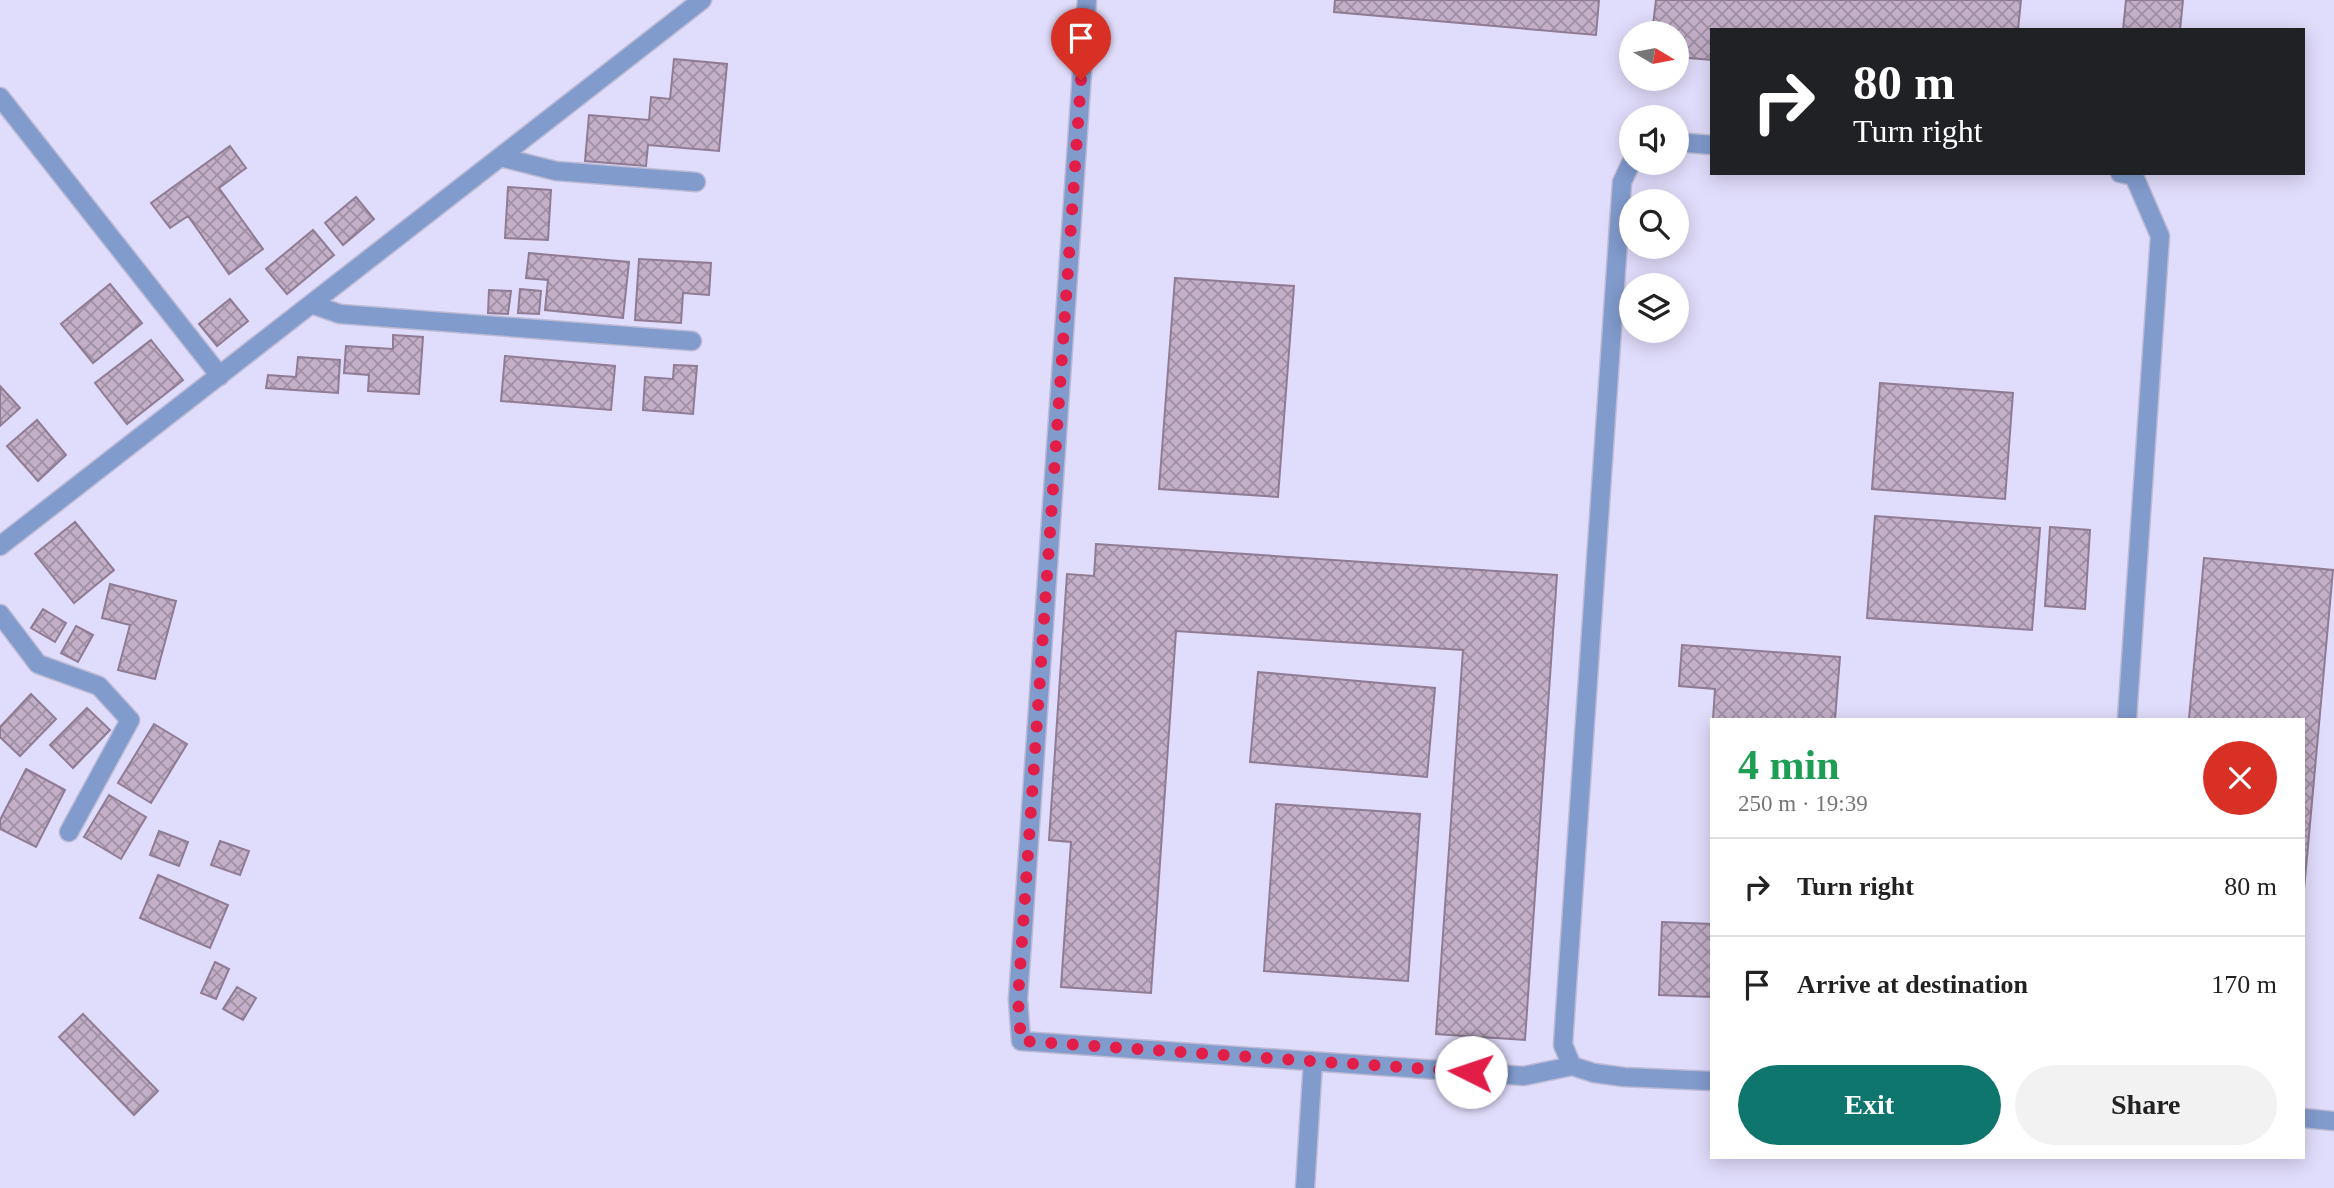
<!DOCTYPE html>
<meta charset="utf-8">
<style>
:root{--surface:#fff;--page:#f2f2f2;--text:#222;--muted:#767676;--line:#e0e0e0;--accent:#0f766e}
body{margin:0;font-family:"Times New Roman",serif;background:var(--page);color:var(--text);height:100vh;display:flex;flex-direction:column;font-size:26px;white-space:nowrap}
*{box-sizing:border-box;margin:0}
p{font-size:23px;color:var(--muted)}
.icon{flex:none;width:38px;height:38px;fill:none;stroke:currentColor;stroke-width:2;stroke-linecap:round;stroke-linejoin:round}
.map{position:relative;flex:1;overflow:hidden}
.details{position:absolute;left:1710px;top:718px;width:595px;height:441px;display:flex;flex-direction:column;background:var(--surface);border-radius:0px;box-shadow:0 4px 18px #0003}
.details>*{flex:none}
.hud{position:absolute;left:1710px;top:28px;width:595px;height:147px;border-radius:0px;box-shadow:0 4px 18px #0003;background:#202124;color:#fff;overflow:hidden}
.needle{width:46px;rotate:100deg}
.buttons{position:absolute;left:1619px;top:21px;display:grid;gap:14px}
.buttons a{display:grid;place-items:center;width:70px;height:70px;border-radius:50%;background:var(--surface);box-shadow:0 4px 18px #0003;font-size:35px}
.pin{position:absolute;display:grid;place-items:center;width:60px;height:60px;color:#fff;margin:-72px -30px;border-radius:50% 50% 50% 0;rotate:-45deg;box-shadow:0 0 7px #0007}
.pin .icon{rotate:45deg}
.me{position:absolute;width:77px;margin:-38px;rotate:274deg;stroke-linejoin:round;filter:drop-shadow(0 0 5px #0008)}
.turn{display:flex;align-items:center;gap:24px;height:147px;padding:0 28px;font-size:32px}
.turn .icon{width:91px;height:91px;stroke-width:2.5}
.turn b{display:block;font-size:49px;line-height:60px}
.round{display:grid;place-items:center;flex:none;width:74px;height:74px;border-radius:37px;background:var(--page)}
.summary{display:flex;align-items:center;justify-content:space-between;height:119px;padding:0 28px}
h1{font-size:42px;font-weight:700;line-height:52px;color:#1e9e55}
.cta{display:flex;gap:14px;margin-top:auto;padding:14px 28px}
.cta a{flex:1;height:80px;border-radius:42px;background:var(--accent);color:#fff;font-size:28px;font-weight:700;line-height:80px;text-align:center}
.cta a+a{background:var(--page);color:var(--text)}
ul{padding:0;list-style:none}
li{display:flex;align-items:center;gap:21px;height:98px;padding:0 28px;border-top:2px solid var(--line)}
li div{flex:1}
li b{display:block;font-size:26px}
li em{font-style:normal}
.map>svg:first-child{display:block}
.building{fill:url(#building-cross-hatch);stroke:#8f7c94;stroke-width:2}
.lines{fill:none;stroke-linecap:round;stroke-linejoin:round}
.minor-casing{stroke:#bdbad5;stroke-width:21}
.minor{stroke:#819bcd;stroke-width:18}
.route{stroke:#e11d48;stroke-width:12;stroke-dasharray:0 21.6}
</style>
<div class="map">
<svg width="2334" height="1188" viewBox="0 0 2334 1188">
<defs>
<pattern id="building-cross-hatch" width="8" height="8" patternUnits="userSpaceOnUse" patternTransform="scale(1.75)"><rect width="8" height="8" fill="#c3afc8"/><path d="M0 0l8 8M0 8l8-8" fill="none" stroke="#9f8fa4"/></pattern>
</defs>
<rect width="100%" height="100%" fill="#e0dcfb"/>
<!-- building -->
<path class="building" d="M1335,0H1599L1596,35L1334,12Z
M1656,0H2021L2018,30H1712V60L1676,57V33H1652Z
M2126,0H2183L2180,30H2123Z
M674,59L727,64L719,151L648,145L646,166L585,161L589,115L649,120L651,97L670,99Z
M230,146L246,168L219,188L263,249L229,274L188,216L170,228L151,203Z
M508,187L551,190L548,240L505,238Z
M356,197L374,219L343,245L325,223Z
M313,230L334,255L287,294L266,269Z
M529,253L629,262L623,318L545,310L548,280L526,278Z
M639,259L711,263L709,295L683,293L681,323L635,320Z
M1175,278L1294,286L1278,497L1159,489Z
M110,284L142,323L93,363L61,324Z
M520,289L541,291L539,314L518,313Z
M489,290L511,291L508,314L488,313Z
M230,299L248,321L217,346L199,324Z
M393,335L423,337L419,394L368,391L369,375L344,373L346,346L393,349Z
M151,340L183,380L127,424L95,383Z
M505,356L615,366L611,410L501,401Z
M298,357L340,360L338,393L266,388L268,375L296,377Z
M674,365L697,366L693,414L643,410L645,377L673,379Z
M1880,383L2013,393L2005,499L1872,489Z
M0,386L20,408L0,426Z
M37,420L66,455L38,481L7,446Z
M1875,516L2040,528L2032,630L1867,618Z
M75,522L114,570L74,603L35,554Z
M2050,527L2090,530L2085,609L2045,606Z
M1096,544L1557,575L1525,1040L1436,1034L1463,650L1176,631L1151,993L1061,987L1071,842L1049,840L1067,574L1094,576Z
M2204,558L2333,570L2303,901V719H2189Z
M110,584L176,601L155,679L118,670L130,625L102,618Z
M43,609L66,623L55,642L31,628Z
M76,626L93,635L78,662L61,653Z
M1682,645L1840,657L1835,719H1713L1715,689L1679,686Z
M1258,672L1435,688L1427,777L1250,762Z
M31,694L56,719L20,756L0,737V727Z
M87,708L110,730L73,768L50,745Z
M154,724L187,744L151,803L118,783Z
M26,769L65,790L36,847L0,829V820Z
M109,795L146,817L121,859L84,837Z
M1276,804L1420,814L1408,981L1264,971Z
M159,831L188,842L179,866L150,855Z
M220,841L249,851L240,875L211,865Z
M158,875L228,905L210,948L140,918Z
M1662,922L1712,924V997L1659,995Z
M215,962L229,969L216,999L201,993Z
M237,987L256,998L243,1020L223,1009Z
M83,1014L158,1091L134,1115L59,1037Z"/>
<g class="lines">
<!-- minor casing -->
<g class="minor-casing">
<path id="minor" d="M1087,0L1018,999L1021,1041L1524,1076L1572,1066L1594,1073L1624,1077L1712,1081
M0,97L220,376
M1676,142L1712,145
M500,157L556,171L696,182
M2120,173L2134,176L2160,236L2127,719
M311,304L340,314L692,341
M0,546L702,0
M0,614L38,664L99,686L130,720L69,832
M1572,1066L1563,1045L1565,1014L1622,182L1631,163
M2303,1118L2334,1121
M1305,1188L1313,1061"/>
</g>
<!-- minor -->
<use href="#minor" class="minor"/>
</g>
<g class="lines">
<!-- route -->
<path class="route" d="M1081,80L1018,999L1021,1041L1471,1072"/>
</g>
</svg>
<div class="buttons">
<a><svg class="needle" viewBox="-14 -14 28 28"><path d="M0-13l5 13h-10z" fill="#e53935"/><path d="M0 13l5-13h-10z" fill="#767676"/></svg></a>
<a><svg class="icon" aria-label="sound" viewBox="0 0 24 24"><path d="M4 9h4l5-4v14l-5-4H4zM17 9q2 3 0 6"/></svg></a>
<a><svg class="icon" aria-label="search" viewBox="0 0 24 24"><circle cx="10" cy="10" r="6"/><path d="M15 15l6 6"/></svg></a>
<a><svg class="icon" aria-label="layers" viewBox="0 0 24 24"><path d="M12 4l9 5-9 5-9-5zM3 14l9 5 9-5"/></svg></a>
</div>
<div class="pin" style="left:1081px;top:80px;background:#d93025"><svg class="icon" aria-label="arrive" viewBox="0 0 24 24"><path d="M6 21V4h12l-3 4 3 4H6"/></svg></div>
<svg class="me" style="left:1471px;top:1072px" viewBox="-20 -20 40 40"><circle r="19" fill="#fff"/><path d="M0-13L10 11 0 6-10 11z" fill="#e11d48"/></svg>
<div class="hud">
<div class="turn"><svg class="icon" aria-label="right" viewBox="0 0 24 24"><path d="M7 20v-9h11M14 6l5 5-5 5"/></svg><div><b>80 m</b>Turn right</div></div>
</div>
<section class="details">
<div class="summary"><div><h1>4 min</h1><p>250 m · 19:39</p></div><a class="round" style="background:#d93025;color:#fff"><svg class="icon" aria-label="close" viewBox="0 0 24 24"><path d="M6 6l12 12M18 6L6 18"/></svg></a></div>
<ul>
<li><svg class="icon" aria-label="right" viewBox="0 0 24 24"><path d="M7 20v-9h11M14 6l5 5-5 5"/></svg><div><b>Turn right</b></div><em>80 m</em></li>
<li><svg class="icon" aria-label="arrive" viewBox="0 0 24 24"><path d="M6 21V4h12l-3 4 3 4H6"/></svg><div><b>Arrive at destination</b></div><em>170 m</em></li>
</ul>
<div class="cta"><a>Exit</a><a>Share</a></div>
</section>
</div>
